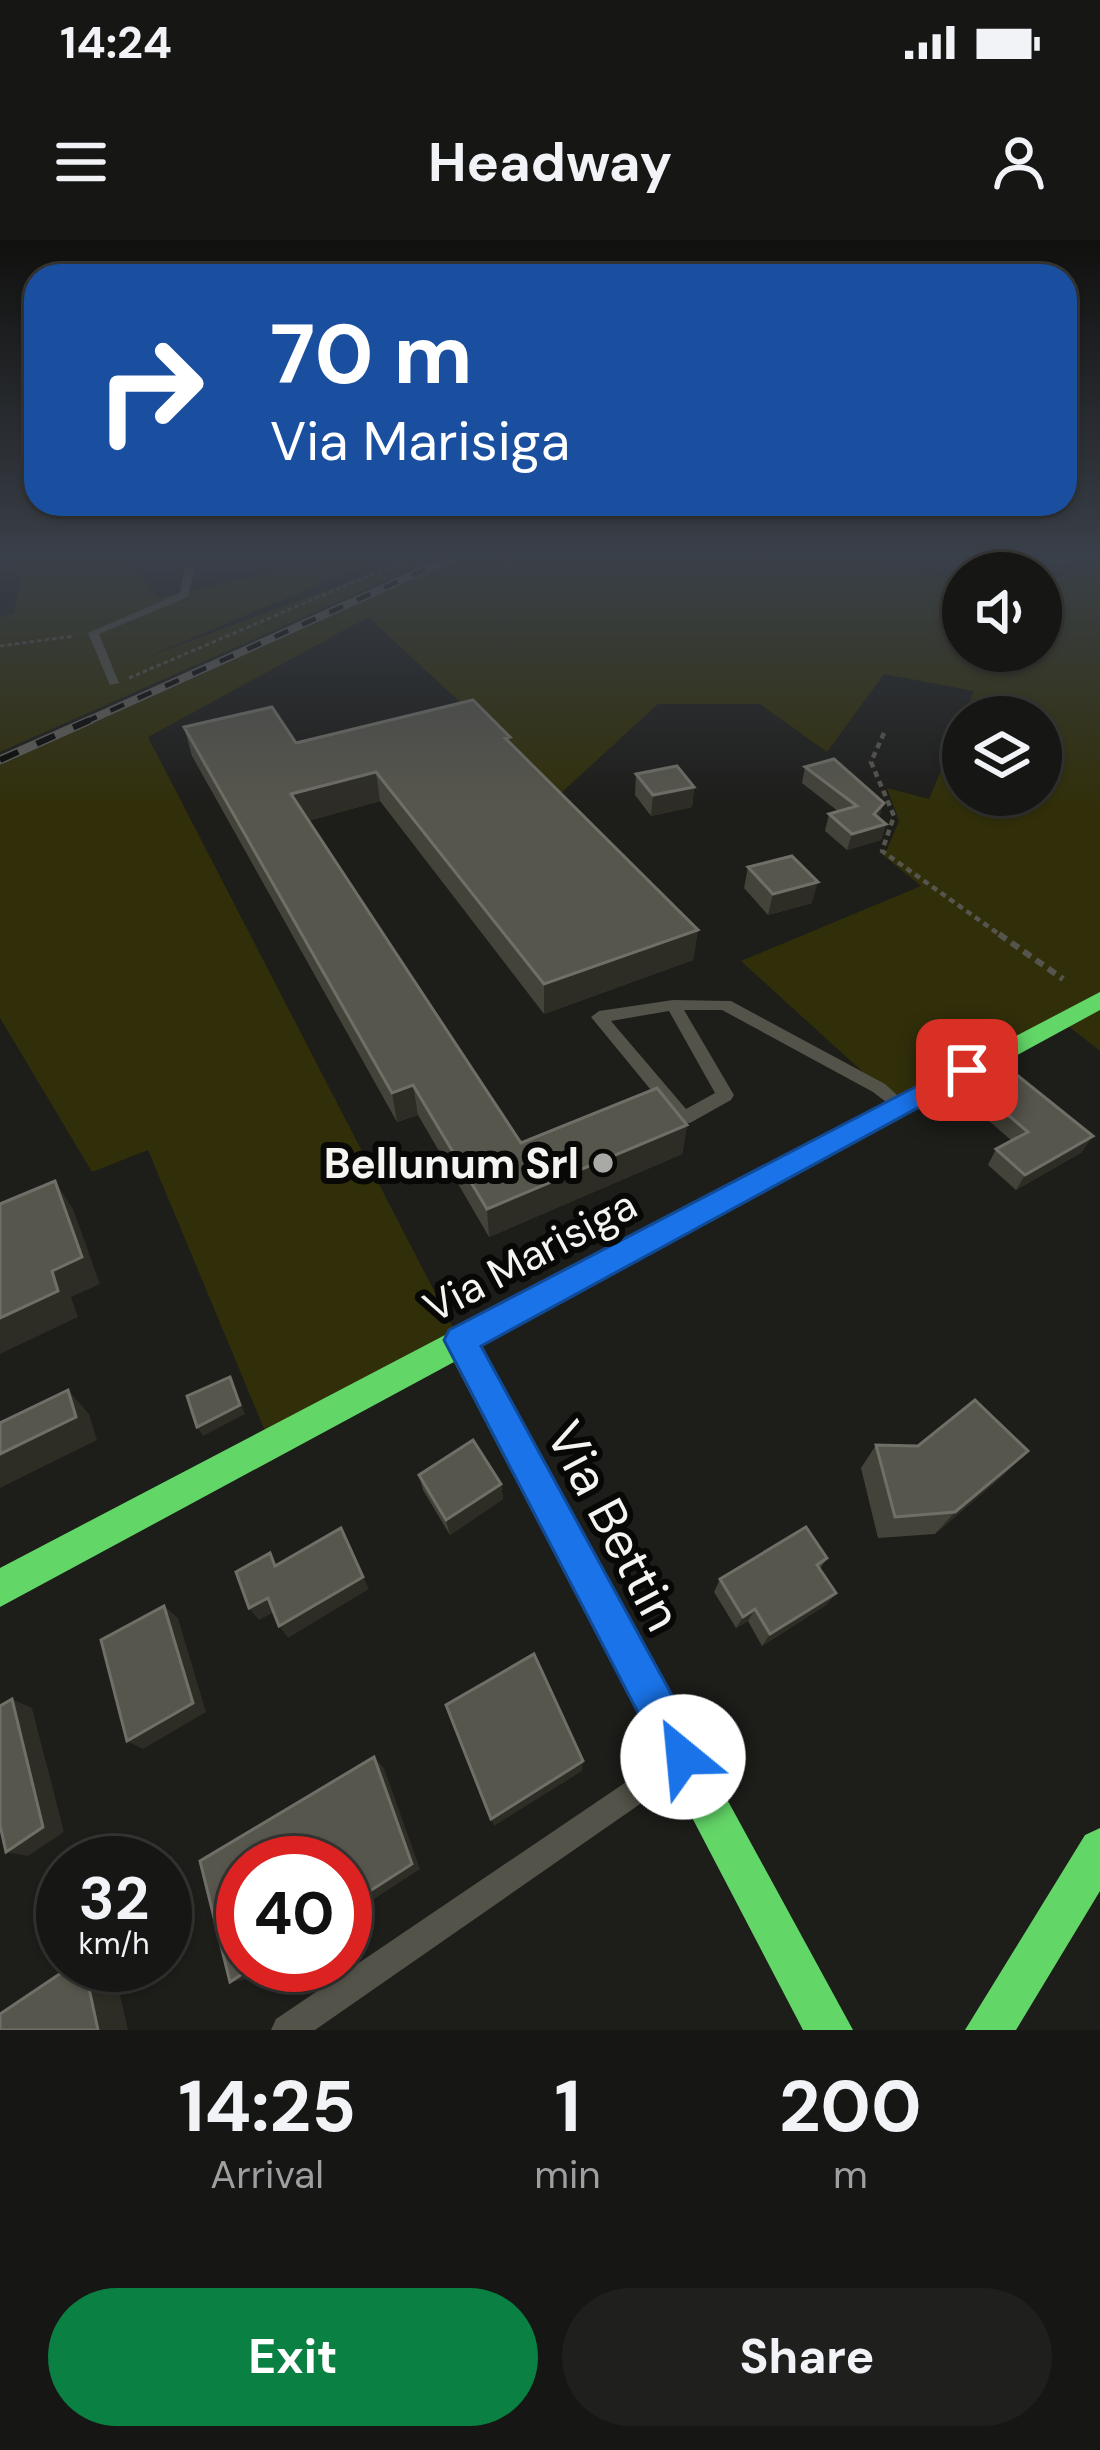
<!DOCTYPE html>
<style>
:root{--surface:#161614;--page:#1f1f1d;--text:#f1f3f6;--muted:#9e9fa0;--line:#353534;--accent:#0b8043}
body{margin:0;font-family:"DM Sans",sans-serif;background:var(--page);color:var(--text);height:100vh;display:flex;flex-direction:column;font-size:45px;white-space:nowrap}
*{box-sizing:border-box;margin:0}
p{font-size:39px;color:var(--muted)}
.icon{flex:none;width:66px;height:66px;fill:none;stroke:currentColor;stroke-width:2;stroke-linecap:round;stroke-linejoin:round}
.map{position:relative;height:1790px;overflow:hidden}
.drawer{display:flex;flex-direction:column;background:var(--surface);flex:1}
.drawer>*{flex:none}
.top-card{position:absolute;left:24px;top:24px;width:1053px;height:252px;border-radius:36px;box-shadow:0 3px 9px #0004,0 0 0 3px var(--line);background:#1a4fa0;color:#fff;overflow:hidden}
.buttons{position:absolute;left:942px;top:312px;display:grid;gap:24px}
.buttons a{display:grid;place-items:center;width:120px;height:120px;border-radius:50%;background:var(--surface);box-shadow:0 3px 9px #0004,0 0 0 3px var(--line);font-size:60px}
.speed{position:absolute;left:36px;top:1596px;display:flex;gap:24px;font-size:60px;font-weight:700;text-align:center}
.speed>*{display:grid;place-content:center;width:156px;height:156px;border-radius:50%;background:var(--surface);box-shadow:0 3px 9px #0004,0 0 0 3px var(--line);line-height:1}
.speed small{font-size:30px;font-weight:400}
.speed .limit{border:18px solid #d22;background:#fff;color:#111}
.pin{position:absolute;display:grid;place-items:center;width:102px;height:102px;color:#fff;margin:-51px;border-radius:24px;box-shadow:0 6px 18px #0006}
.me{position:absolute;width:132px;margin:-66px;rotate:332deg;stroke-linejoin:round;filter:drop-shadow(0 0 9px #0008)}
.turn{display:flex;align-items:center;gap:42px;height:252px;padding:0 48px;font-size:54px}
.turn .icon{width:156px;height:156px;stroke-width:2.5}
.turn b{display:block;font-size:84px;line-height:102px}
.eta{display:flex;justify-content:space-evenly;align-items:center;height:204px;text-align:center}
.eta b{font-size:72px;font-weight:700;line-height:84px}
.primary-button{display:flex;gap:24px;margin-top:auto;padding:24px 48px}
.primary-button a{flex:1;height:138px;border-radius:72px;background:var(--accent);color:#fff;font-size:48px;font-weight:700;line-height:138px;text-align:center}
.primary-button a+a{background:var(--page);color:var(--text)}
.status{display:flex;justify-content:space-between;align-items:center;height:84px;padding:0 60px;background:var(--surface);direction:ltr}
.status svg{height:33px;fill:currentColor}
header{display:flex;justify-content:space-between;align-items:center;height:156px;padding:0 48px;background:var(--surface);font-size:54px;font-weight:700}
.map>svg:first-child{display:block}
.green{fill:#312f0a}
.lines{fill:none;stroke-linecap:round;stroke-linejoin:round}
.path-far2{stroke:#55554e;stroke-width:3;stroke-dasharray:4.5 3;stroke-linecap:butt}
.path-far1{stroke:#55554e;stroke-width:4.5;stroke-dasharray:6 4.5;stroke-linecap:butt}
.path{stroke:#55554e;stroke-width:6;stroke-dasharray:9 6;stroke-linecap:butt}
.lane{fill:#535349;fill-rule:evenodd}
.fast{fill:#63d668;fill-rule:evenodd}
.rail-far1-casing{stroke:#5f5e58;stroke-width:8}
.rail-casing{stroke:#5f5e58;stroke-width:9}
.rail-far1{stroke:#080806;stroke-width:4.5;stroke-dasharray:15;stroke-linecap:butt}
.rail{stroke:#080806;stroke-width:6;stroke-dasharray:20;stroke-linecap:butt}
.wall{fill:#44433a}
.shaded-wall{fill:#2d2c25}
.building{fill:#57564d;stroke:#706f67;stroke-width:3}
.route{fill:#1a73e8;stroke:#114b97;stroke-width:3}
.poi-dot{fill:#a9a9a6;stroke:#080806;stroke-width:4.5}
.labels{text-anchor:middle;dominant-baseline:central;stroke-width:12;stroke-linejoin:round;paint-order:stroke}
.poi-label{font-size:42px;font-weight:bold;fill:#f4f4f1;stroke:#080806;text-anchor:end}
.street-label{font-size:42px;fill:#f4f4f1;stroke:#080806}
.near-street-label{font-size:51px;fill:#f4f4f1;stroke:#080806}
</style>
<div class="status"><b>14:24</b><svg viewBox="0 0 49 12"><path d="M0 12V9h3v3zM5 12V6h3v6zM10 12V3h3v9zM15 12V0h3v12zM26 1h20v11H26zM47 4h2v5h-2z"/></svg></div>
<header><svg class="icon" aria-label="menu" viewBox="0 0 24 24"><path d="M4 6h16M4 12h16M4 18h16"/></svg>Headway<svg class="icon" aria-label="person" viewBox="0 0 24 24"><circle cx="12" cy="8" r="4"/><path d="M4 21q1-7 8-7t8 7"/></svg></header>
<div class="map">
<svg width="1100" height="1790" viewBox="0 0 1100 1790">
<rect width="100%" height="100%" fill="#1d1d1a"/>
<!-- green -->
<path class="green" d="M0,315H123L159,358L327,320L321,315H388L140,420L386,328L409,315H443L0,512V377L13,374L22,338L0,321Z
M466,315H841L963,342V411H1041V346L1100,315V811L1062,781L899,865L741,721L921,646L884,616L899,581L887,548L929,559L963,478V555H1041V477H963L974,451L884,434L827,512L760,464H658L560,554L368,377L148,497L460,1101L270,1203L148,910L92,932L0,778V525Z"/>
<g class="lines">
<!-- path-far2 -->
<path class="path-far2" d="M0,406L74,396
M129,438L417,315"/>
<!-- path-far1 -->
<path class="path-far1" d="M884,493L871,522L894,576L882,611L1003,697"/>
<!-- path -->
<path class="path" d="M999,694L1063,739"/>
<!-- lane -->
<path class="lane" d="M189,327L194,330L188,357L99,394L119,443L110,445L88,393L180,353L184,330Z
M673,760L731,761L885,844L908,865L899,872L873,852L722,770H684L734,855L731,860L690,883H678L591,777L599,771ZM669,771L715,853L686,869L611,781Z
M669,1513L679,1517L683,1527L679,1537L315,1790H271L276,1779Z"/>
<!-- fast -->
<path class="fast" d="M1100,752V770L480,1107L853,1790H803L454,1122L0,1367V1328Z
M1100,1588V1651L1016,1790H965L1085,1595Z"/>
<!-- rail-far1 casing -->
<g class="rail-far1-casing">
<path id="rail-far1" d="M83,483L457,315"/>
</g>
<!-- rail casing -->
<g class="rail-casing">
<path id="rail" d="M0,520L90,480"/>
</g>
<!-- rail-far1 -->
<use href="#rail-far1" class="rail-far1"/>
<!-- rail -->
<use href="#rail" class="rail"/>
</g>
<!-- wall -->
<path class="wall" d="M1034,315H1082L1065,326L1033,317Z
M184,487L296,503H510L698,690L693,720L544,774L380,561L308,581L521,903L687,885L682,914L489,997L418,875L397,882L192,516Z
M805,527L886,584L881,600L847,610L825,591L829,574L839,572L802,543Z
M636,534L694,547L692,567L651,576L635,555Z
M748,627L812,663L768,675L744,648Z
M973,845L1082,912L1016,950L988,925L996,909L1012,901L966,861Z
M876,1205L1005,1234L935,1294L878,1298L861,1228Z
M419,1235L501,1244L503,1259L450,1295L423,1250Z
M827,1318L820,1329L836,1353L826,1365L762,1406L748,1381L736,1388L714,1352L720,1339Z"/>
<!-- shaded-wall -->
<path class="shaded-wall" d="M1071,315H1082L1065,326L1068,317Z
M376,532L380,561L298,584L291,554Z
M694,547L692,567L651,576L653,555Z
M884,563L879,579L886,584L881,600L847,610L852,594Z
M818,642L812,663L768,675L773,654Z
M698,690L693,720L544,774V744Z
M413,845L418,875L397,882L392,853Z
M687,885L682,914L489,997L487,969Z
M1093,896L1082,912L1016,950L1025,935Z
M55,941L73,969L100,1044L71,1057L78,1077L0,1114V1078Z
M230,1137L245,1174L203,1196L197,1187Z
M68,1150L89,1174L97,1200L0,1248V1214Z
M1028,1211L1005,1234L935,1294L955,1272Z
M501,1244L503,1259L450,1295L446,1280Z
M341,1288L369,1349L288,1398L279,1386Z
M836,1353L826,1365L762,1406L770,1394Z
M268,1358L278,1370L259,1380L249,1368Z
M164,1366L178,1378L206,1472L143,1509L127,1501Z
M755,1369L748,1381L736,1388L743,1377Z
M12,1459L32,1468L64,1592L28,1616L6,1612Z
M374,1517L384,1528L420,1629L345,1678V1667Z
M583,1521L582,1531L494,1586L491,1579Z
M84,1725H113L128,1790H98Z
M256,1725H272L250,1739L230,1742Z"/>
<!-- building -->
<path class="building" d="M473,460L510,497L505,498L698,690L544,744L376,532L291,554L521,903L657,848L687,885L487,969L413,845L392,853L184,487L272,467L296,503Z
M834,519L884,563L874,574L886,584L852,594L829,574L857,566L805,527Z
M677,526L694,547L653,555L636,534Z
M792,616L818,642L773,654L748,627Z
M1007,827L1093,896L1025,935L996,909L1028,892L973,845Z
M55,941L82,1017L52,1031L58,1051L0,1078V964Z
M230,1137L240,1165L197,1187L187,1156Z
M68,1150L76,1177L0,1214V1183Z
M975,1160L1028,1211L955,1272L895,1277L876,1205L918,1206Z
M473,1200L501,1244L446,1280L419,1235Z
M806,1287L827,1318L817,1325L836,1353L770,1394L755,1369L743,1377L720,1339Z
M341,1288L363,1337L279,1386L268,1358L249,1368L236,1332L270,1313L275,1326Z
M164,1366L193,1463L127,1501L101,1400Z
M534,1414L583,1521L491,1579L446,1465Z
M12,1459L43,1587L6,1612L0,1585V1466Z
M374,1517L412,1624L345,1667V1623H243V1725H256L230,1742L200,1621Z
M73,1725H84L98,1790H0V1774Z"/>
<!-- sky -->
<linearGradient id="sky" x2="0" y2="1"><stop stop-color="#10100e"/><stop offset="0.56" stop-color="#3a4049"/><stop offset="1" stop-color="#3a4049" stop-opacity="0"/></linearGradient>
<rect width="1100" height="566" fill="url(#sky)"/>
<!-- route -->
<path class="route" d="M967,820L976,823L980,830L976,836L481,1106L698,1503L704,1517L698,1532L683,1538L669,1532L444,1100L449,1090Z"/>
<!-- markers -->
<circle class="poi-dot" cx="603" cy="923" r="12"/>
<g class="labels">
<!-- poi labels -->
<g class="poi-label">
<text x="579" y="923">Bellunum Srl</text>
</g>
<!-- street labels -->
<g class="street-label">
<text transform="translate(530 1016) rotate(-28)">Via Marisiga</text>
</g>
<!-- near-street labels -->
<g class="near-street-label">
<text transform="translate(614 1286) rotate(62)">Via Bettin</text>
</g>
</g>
</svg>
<div class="buttons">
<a><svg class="icon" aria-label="sound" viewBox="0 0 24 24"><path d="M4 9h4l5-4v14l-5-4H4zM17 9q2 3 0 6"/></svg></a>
<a><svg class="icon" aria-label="layers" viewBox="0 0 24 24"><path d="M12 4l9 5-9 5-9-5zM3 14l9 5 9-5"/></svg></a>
</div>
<div class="speed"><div>32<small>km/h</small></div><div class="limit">40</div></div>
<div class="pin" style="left:967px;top:830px;background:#d93025"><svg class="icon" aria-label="arrive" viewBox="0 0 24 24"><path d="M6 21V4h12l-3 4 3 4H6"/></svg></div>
<svg class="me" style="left:683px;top:1517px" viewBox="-20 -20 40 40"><circle r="19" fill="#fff"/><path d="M0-13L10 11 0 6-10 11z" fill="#1a73e8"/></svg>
<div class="top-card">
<div class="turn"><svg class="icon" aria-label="right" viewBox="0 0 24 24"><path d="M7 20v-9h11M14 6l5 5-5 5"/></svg><div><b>70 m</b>Via Marisiga</div></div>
</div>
</div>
<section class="drawer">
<div class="eta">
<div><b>14:25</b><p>Arrival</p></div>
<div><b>1</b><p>min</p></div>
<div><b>200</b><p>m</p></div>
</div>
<div class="primary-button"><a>Exit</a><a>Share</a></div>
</section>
